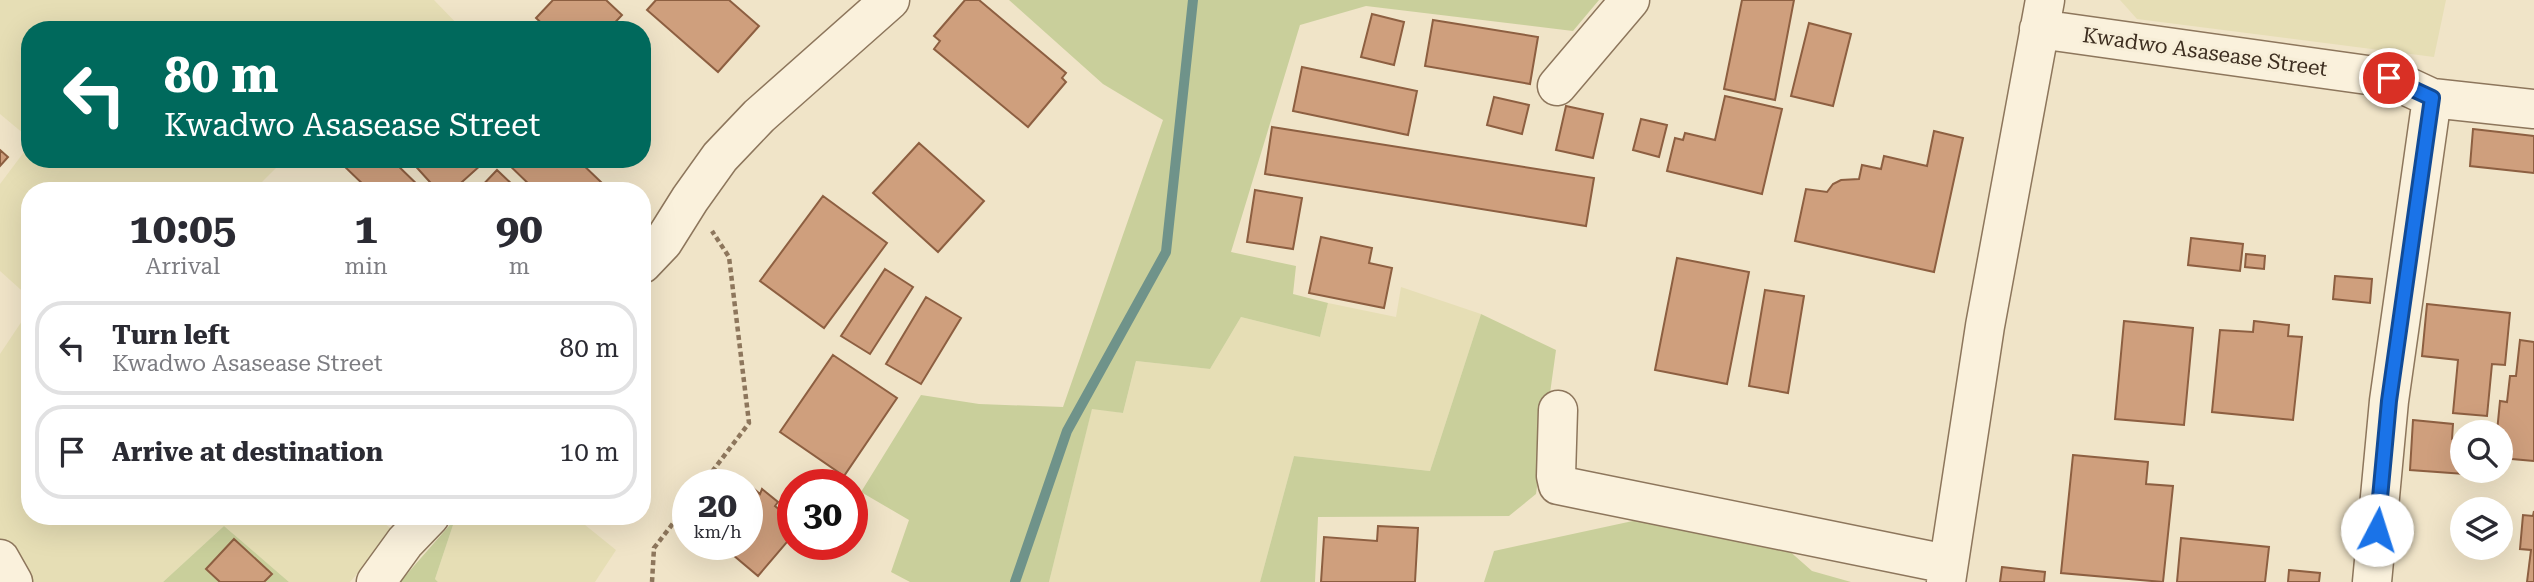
<!DOCTYPE html>
<style>
:root{--surface:#fff;--page:#f7f7f7;--text:#2b2b33;--muted:#7c7c81;--line:#e1e1e2}
body{margin:0;font-family:"Roboto Serif",serif;background:var(--page);color:var(--text);height:100vh;display:flex;flex-direction:column;font-size:26px;white-space:nowrap}
*{box-sizing:border-box;margin:0}
p{font-size:23px;color:var(--muted)}
.icon{flex:none;width:38px;height:38px;fill:none;stroke:currentColor;stroke-width:2;stroke-linecap:round;stroke-linejoin:round}
.map{position:relative;flex:1;overflow:hidden}
.panel{position:absolute;left:21px;top:182px;width:630px;height:343px;display:flex;flex-direction:column;background:var(--surface);border-radius:28px;box-shadow:0 7px 28px #0002}
.panel>*{flex:none}
.guide{position:absolute;left:21px;top:21px;width:630px;height:147px;border-radius:28px;box-shadow:0 7px 28px #0002;background:#00695c;color:#fff;overflow:hidden}
.controls{position:absolute;left:2450px;top:420px;display:grid;gap:14px}
.controls a{display:grid;place-items:center;width:63px;height:63px;border-radius:50%;background:var(--surface);box-shadow:0 7px 28px #0002;font-size:35px}
.speed{position:absolute;left:672px;top:469px;display:flex;gap:14px;font-size:35px;font-weight:700;text-align:center}
.speed>*{display:grid;place-content:center;width:91px;height:91px;border-radius:50%;background:var(--surface);box-shadow:0 7px 28px #0002;line-height:1}
.speed small{font-size:18px;font-weight:400}
.speed .limit{border:10px solid #d22;background:#fff;color:#111}
.pin{position:absolute;display:grid;place-items:center;width:60px;height:60px;color:#fff;margin:-30px;border:4px solid #fff;border-radius:50%;box-shadow:0 2px 7px #0007}
.me{position:absolute;width:77px;margin:-38px;rotate:5deg;stroke-linejoin:round;filter:drop-shadow(0 0 5px #0008)}
.turn{display:flex;align-items:center;gap:24px;height:147px;padding:0 28px;font-size:32px}
.turn .icon{width:91px;height:91px;stroke-width:2.5}
.turn b{display:block;font-size:49px;line-height:60px}
.eta{display:flex;justify-content:space-evenly;align-items:center;height:119px;text-align:center}
.eta b{font-size:42px;font-weight:700;line-height:49px}
ul{padding:0;list-style:none}
li{display:flex;align-items:center;gap:21px;height:94px;margin:0 14px 10px;padding:0 14px;border:4px solid var(--line);border-radius:28px}
li div{flex:1}
li b{display:block;font-size:26px}
li em{font-style:normal}
.map>svg:first-child{display:block}
.farmland{fill:#e6deb5}
.green{fill:#c9cf9b}
.lines{fill:none;stroke-linecap:round;stroke-linejoin:round}
.stream{stroke:#6f938a;stroke-width:10}
.building{fill:#cf9f7d;stroke:#8d5f41;stroke-width:2}
.minor-casing{stroke:#8d765c;stroke-width:41}
.path{stroke:#8d765c;stroke-width:4.5;stroke-dasharray:5 3.5;stroke-linecap:butt}
.minor{stroke:#faf1dc;stroke-width:38}
.route-casing{stroke:#114b97;stroke-width:18}
.route{stroke:#1a73e8;stroke-width:12}
.labels{text-anchor:middle;dominant-baseline:central;stroke-width:6;stroke-linejoin:round;paint-order:stroke}
.street-label{font-size:21px;fill:#3d2e20;stroke:#f7eed8}
</style>
<div class="map">
<svg width="2534" height="582" viewBox="0 0 2534 582">
<rect width="100%" height="100%" fill="#f0e4c8"/>
<!-- farmland -->
<path class="farmland" d="M0,0H434L463,30H30V139L0,114Z
M2120,0H2446L2434,57L2137,19Z
M30,144V159H285L253,191H30V298L0,271V184Z
M1401,287L1481,314L1430,471L1294,456L1260,582H1049L1092,408L1123,413L1136,361L1210,369L1241,317L1320,337L1328,303L1396,317Z
M30,309V516H373L395,531L350,582H289L224,526L163,582H0V354Z
M456,516H574L616,550L595,582H438L435,579Z"/>
<!-- green -->
<path class="green" d="M1009,0H1599L1573,31L1366,6L1300,25L1231,252L1296,266L1293,294L1328,303L1320,337L1241,317L1210,369L1136,361L1123,413L1092,409L1049,582H910L891,572L909,520L861,492L921,395L979,404L1063,407L1163,120L1103,84Z
M1481,314L1556,350L1536,494L1509,516L1318,517L1315,582H1260L1294,456L1430,471Z
M455,519L435,579L438,582H400Z
M1642,519L1777,540L1812,571L1851,582H1484L1494,551Z
M224,526L289,582H163Z"/>
<g class="lines">
<!-- stream -->
<path class="stream" d="M1015,582L1067,431L1166,252L1193,0"/>
</g>
<!-- building -->
<path class="building" d="M553,0H606L622,15L608,30H549L536,18Z
M656,0H729L759,26L718,72L647,10Z
M965,0H979L1066,73L1062,78L1066,82L1028,127L934,49L940,41L934,36Z
M1742,0H1794L1775,100L1724,89Z
M1372,14L1404,22L1394,65L1361,57Z
M1433,20L1538,37L1530,84L1425,66Z
M1809,23L1851,34L1833,106L1791,96Z
M1302,67L1417,91L1408,135L1293,111Z
M1725,96L1782,109L1762,194L1667,171L1675,138L1683,140L1685,133L1715,140Z
M1494,97L1529,105L1522,134L1487,125Z
M1566,106L1603,114L1593,158L1556,150Z
M1641,119L1667,125L1659,157L1633,150Z
M1272,127L1594,178L1586,226L1265,174Z
M2473,129L2534,136V173L2470,166Z
M1934,131L1963,138L1934,272L1795,241L1806,189L1827,192L1833,184L1841,180L1859,179L1862,165L1881,169L1884,156L1927,166Z
M919,143L984,201L938,252L873,193Z
M0,150L8,157L0,166Z
M350,159H391L424,191H370L344,166Z
M409,159H477L482,164L452,191H438Z
M509,159H577L602,183L594,191H536L506,162Z
M497,170L519,191H477Z
M1255,190L1302,198L1293,249L1247,242Z
M823,196L887,243L824,328L760,281Z
M1321,237L1372,248L1369,263L1392,268L1384,308L1309,293Z
M2191,238L2243,244L2240,271L2188,265Z
M2246,254L2265,256L2264,269L2245,267Z
M1677,258L1749,272L1727,384L1655,370Z
M885,269L913,287L870,354L841,336Z
M2335,276L2372,279L2370,303L2333,299Z
M1765,290L1804,296L1788,393L1749,386Z
M926,297L961,318L921,384L886,364Z
M2427,304L2510,313L2505,365L2492,364L2487,416L2453,413L2458,360L2422,356Z
M2124,321L2193,328L2184,425L2115,419Z
M2254,321L2289,325L2288,336L2302,337L2293,420L2212,412L2220,330L2253,332Z
M2520,340L2534,342V461L2501,458L2504,437H2501V432H2497L2500,401L2507,402L2510,376H2516Z
M833,355L897,398L844,476L780,432Z
M2413,420L2453,424L2452,439L2462,440V471H2492V476L2410,470Z
M2073,455L2148,462L2146,484L2173,486L2163,582L2061,573Z
M739,476L760,494L762,489L778,502L775,506L793,521V535L758,576L720,544H747V485H731Z
M2534,511V582H2527L2531,550L2520,549L2523,515L2533,516Z
M1378,526L1418,528L1415,582H1321L1324,537L1377,541Z
M2181,538L2269,547L2265,582H2177Z
M234,539L272,574L264,582H220L206,569Z
M2002,567L2045,572L2044,582H2000Z
M2289,570L2320,573L2319,582H2288Z"/>
<g class="lines">
<!-- minor casing -->
<g class="minor-casing">
<path id="minor" d="M2039,29L2389,78L2432,98L2534,109
M1557,86L1630,0
M642,264L663,242L690,199L720,157L759,116L890,0
M1558,410L1556,476L1558,485L1947,564
M0,559L13,582
M376,582L405,542L430,516
M1946,582L1985,326L2045,0
M2372,582L2389,401L2432,98"/>
</g>
<!-- path -->
<path class="path" d="M702,485L749,423L729,257L712,231
M652,582L654,548L688,504"/>
<!-- minor -->
<use href="#minor" class="minor"/>
</g>
<g class="lines">
<!-- route casing -->
<g class="route-casing">
<path id="route" d="M2377,530L2389,401L2432,98L2389,78"/>
</g>
<!-- route -->
<use href="#route" class="route"/>
</g>
<g class="labels">
<!-- street labels -->
<g class="street-label">
<text transform="translate(2205 52) rotate(8)">Kwadwo Asasease Street</text>
</g>
</g>
</svg>
<div class="controls">
<a><svg class="icon" aria-label="search" viewBox="0 0 24 24"><circle cx="10" cy="10" r="6"/><path d="M15 15l6 6"/></svg></a>
<a><svg class="icon" aria-label="layers" viewBox="0 0 24 24"><path d="M12 4l9 5-9 5-9-5zM3 14l9 5 9-5"/></svg></a>
</div>
<div class="speed"><div>20<small>km/h</small></div><div class="limit">30</div></div>
<div class="pin" style="left:2389px;top:78px;background:#d93025"><svg class="icon" aria-label="arrive" viewBox="0 0 24 24"><path d="M6 21V4h12l-3 4 3 4H6"/></svg></div>
<svg class="me" style="left:2377px;top:530px" viewBox="-20 -20 40 40"><circle r="19" fill="#fff"/><path d="M0-13L10 11 0 6-10 11z" fill="#1a73e8"/></svg>
<div class="guide">
<div class="turn"><svg class="icon" aria-label="left" viewBox="0 0 24 24"><path d="M17 20v-9H6M10 6l-5 5 5 5"/></svg><div><b>80 m</b>Kwadwo Asasease Street</div></div>
</div>
<section class="panel">
<div class="eta">
<div><b>10:05</b><p>Arrival</p></div>
<div><b>1</b><p>min</p></div>
<div><b>90</b><p>m</p></div>
</div>
<ul>
<li><svg class="icon" aria-label="left" viewBox="0 0 24 24"><path d="M17 20v-9H6M10 6l-5 5 5 5"/></svg><div><b>Turn left</b><p>Kwadwo Asasease Street</p></div><em>80 m</em></li>
<li><svg class="icon" aria-label="arrive" viewBox="0 0 24 24"><path d="M6 21V4h12l-3 4 3 4H6"/></svg><div><b>Arrive at destination</b></div><em>10 m</em></li>
</ul>
</section>
</div>
